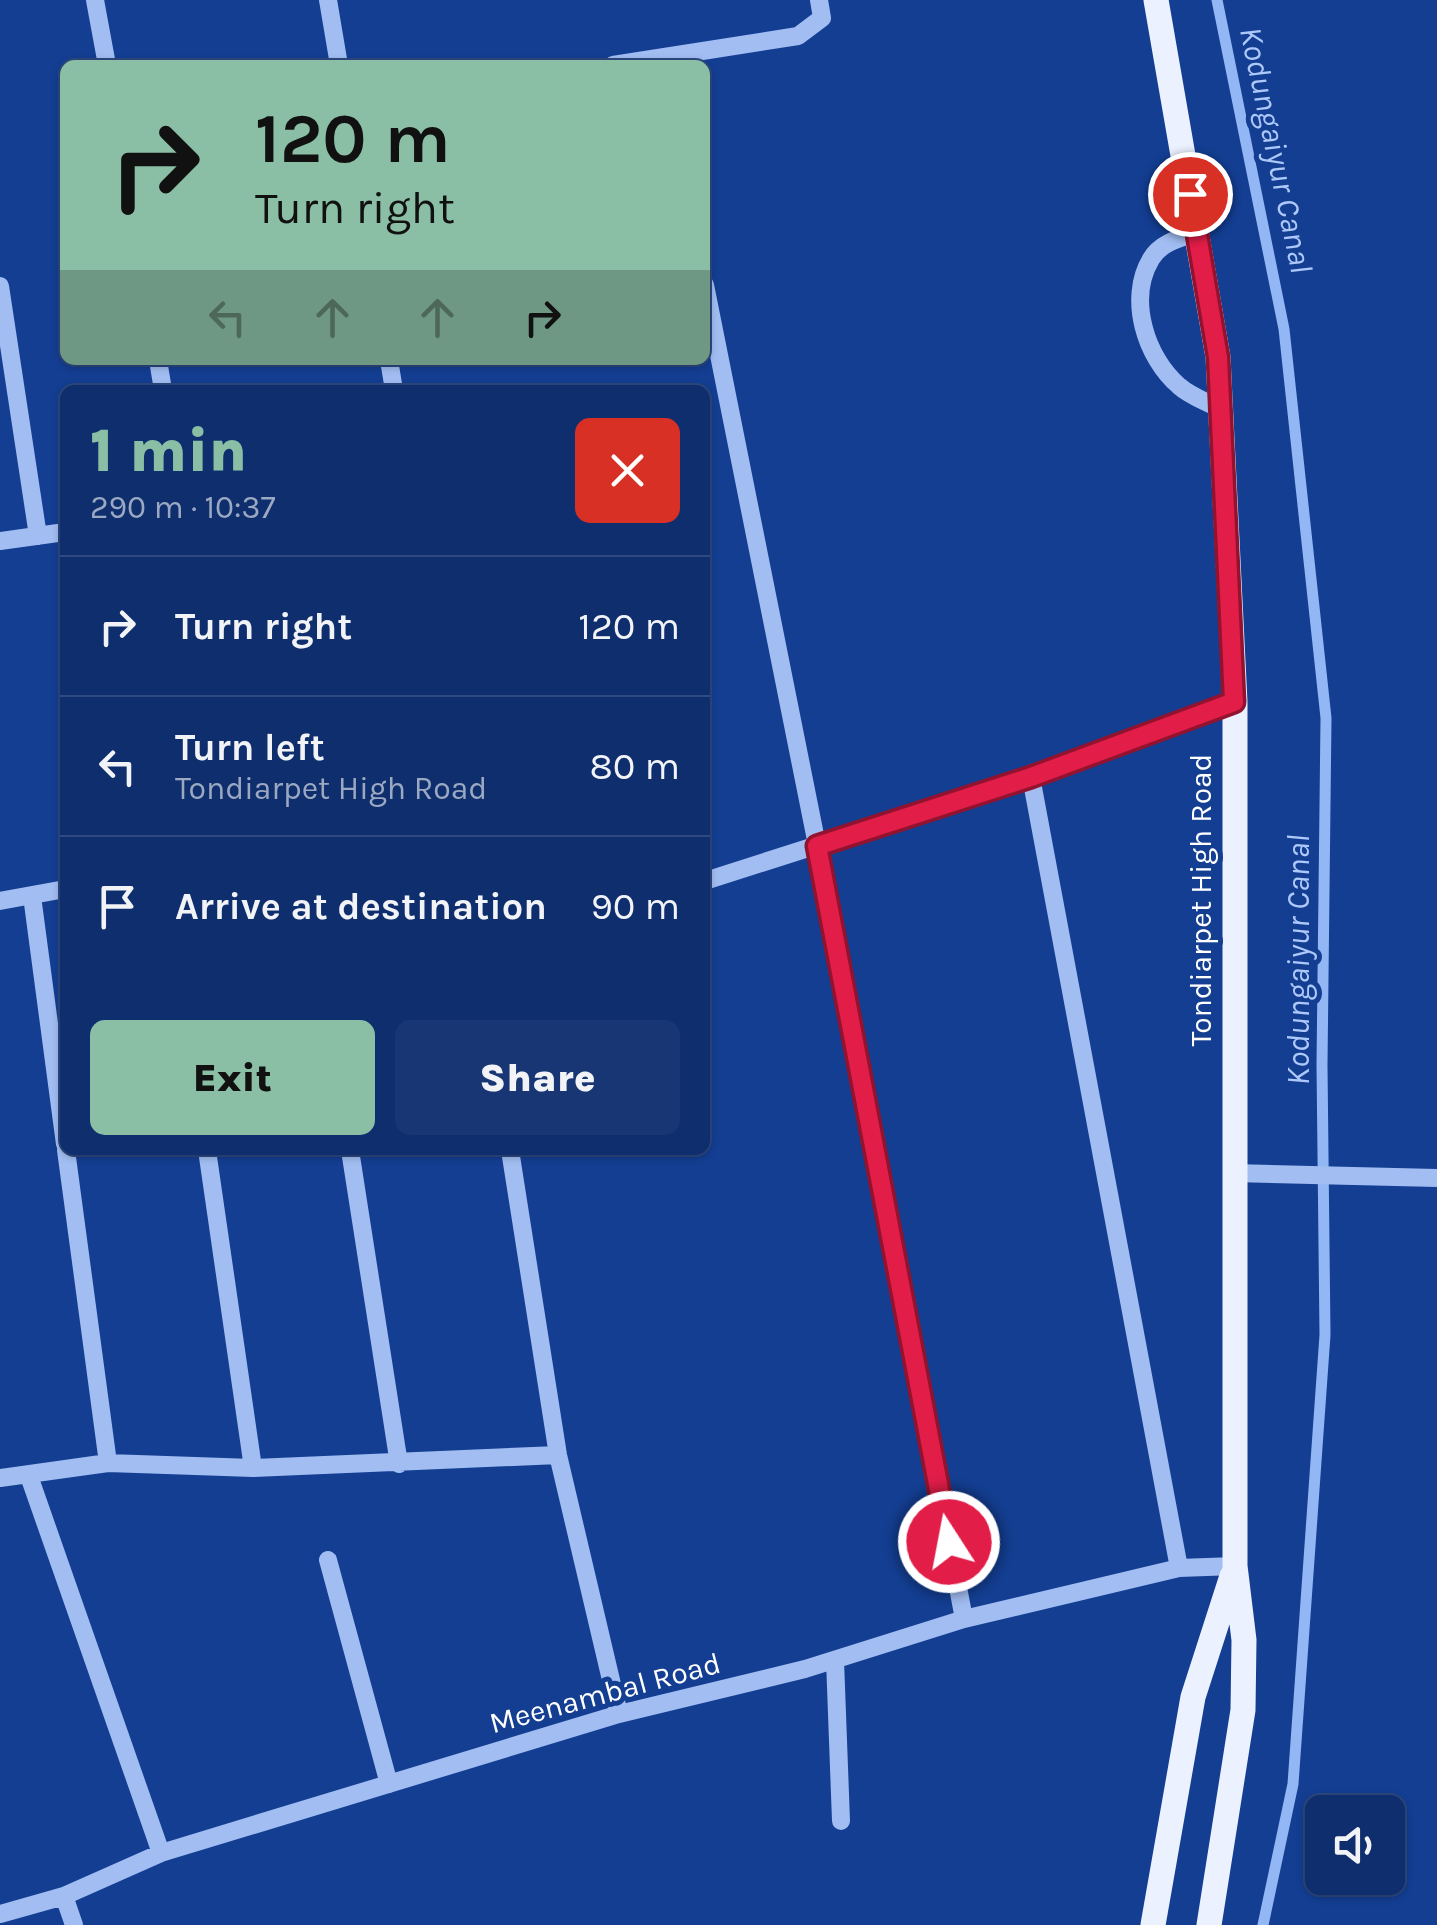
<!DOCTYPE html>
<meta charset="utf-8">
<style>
:root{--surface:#0e2e6e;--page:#173673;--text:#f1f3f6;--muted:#9ba8c2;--line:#2e4a81;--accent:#8abfa5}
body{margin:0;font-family:Karla,sans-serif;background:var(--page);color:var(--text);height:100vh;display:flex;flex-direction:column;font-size:38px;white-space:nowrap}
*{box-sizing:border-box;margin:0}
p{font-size:32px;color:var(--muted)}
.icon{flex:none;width:55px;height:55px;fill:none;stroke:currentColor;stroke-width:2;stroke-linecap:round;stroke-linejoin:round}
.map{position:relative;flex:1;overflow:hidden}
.side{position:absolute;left:60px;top:385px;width:650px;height:770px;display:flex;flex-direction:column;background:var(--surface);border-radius:15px;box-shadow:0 2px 8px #0004,0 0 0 2px var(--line)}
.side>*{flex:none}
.guide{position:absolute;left:60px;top:60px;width:650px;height:305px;border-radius:15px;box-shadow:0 2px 8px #0004,0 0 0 2px var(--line);background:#8abfa5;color:#111;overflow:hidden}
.buttons{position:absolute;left:1305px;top:1795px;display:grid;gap:20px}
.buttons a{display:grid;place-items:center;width:100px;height:100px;border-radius:15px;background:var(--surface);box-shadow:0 2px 8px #0004,0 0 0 2px var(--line);font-size:50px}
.pin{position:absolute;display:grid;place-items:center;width:85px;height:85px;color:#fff;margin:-42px;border:5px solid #fff;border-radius:50%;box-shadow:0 2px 10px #0007}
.me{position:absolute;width:110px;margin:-55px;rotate:349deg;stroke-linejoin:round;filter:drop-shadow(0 0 8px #0008)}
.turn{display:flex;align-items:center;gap:35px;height:210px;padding:0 30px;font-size:45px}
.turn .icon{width:130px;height:130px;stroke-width:2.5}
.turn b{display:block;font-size:70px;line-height:85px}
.lanes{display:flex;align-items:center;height:95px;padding:0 30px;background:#0003;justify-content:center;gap:50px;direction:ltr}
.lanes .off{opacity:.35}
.round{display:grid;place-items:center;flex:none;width:105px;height:105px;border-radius:15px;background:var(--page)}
.summary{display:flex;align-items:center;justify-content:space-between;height:170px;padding:0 30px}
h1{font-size:60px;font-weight:800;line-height:75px;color:var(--accent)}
.action{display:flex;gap:20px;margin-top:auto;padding:20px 30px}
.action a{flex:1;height:115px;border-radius:15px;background:var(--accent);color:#111;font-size:40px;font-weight:800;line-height:115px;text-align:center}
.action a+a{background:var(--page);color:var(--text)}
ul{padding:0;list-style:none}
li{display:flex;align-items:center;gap:30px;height:140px;padding:0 30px;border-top:2px solid var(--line)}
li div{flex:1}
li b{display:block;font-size:38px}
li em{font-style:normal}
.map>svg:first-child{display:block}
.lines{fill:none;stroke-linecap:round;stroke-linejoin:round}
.stream{stroke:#93b6f5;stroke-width:11}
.minor{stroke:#a1bdf2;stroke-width:18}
.major{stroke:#ecf1ff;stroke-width:25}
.route-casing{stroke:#92132f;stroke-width:25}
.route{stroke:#e11d48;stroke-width:18}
.labels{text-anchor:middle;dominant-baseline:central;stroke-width:10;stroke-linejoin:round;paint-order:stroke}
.street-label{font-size:30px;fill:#fff;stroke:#133e92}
.water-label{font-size:32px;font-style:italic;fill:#adc8f9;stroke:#133e92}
</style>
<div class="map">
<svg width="1437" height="1925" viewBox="0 0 1437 1925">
<rect width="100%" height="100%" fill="#133e92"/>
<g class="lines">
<!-- stream -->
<path class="stream" d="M1217,0L1284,329L1326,718L1322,1065L1325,1335L1293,1784L1263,1925"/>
<!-- minor -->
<path class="minor" d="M95,0L107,65
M328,0L339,65
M613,65L798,36L822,18L819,0
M1196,233C1180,238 1160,243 1151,259C1127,299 1146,358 1179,386C1190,396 1207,402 1220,409
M705,285L817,845L964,1619
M0,286L38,536
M158,360L163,390
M389,360L394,390
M0,541L65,532
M1031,777L1179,1568
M705,881L1031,777L1235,702
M32,896L65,1144
M0,901L65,889
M66,1150L108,1463
M207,1150L253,1468
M350,1150L399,1464
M510,1150L558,1455L619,1714
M1233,1173L1437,1178
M29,1476L161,1853
M0,1478L108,1463L253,1468L558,1455
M328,1560L389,1784
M835,1660L841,1821
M64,1896L74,1925
M0,1914L64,1896L161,1853L619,1714L805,1669L964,1619L1179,1568L1235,1566"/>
<!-- major -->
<path class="major" d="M1156,0L1218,357L1235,702V1566L1244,1640L1243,1710L1209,1925
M1153,1925L1193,1697L1232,1576"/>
</g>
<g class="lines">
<!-- route casing -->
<g class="route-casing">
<path id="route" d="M949,1542L817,846L1031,777L1234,702L1218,357L1190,194"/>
</g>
<!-- route -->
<use href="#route" class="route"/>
</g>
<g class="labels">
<!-- street labels -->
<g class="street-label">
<text transform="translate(1201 900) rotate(-90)">Tondiarpet High Road</text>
<text transform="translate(605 1693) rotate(-15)">Meenambal Road</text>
</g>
<!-- water labels -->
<g class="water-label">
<text transform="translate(1276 150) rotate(78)">Kodungaiyur Canal</text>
<text transform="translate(1298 960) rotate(-90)">Kodungaiyur Canal</text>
</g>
</g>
</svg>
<div class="buttons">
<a><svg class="icon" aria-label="sound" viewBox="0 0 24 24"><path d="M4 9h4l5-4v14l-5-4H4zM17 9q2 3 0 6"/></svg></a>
</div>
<div class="pin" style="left:1190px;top:194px;background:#d93025"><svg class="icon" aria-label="arrive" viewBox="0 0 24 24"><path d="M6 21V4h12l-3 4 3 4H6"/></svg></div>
<svg class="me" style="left:949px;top:1542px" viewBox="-20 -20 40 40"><circle r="17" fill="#e11d48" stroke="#fff" stroke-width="3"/><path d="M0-11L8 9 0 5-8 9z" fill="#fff"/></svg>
<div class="guide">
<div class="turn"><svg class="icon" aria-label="right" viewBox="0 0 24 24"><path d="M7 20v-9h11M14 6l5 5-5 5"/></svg><div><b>120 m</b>Turn right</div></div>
<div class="lanes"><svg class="icon off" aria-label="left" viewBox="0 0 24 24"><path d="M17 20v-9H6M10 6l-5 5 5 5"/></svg><svg class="icon off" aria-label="ahead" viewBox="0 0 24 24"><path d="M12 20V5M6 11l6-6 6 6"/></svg><svg class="icon off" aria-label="ahead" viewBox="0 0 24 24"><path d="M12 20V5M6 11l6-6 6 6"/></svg><svg class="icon" aria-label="right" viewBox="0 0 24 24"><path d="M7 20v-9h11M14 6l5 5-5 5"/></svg></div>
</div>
<section class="side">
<div class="summary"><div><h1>1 min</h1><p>290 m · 10:37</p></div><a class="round" style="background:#d93025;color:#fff"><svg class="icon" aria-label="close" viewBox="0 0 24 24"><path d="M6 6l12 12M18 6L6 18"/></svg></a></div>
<ul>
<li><svg class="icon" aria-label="right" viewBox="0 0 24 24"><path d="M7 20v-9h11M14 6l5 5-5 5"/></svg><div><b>Turn right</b></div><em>120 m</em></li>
<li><svg class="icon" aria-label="left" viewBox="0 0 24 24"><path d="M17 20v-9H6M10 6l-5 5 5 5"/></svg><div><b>Turn left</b><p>Tondiarpet High Road</p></div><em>80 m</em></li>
<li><svg class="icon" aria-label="arrive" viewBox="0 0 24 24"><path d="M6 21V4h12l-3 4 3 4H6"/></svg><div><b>Arrive at destination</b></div><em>90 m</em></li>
</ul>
<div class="action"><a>Exit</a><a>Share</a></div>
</section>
</div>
